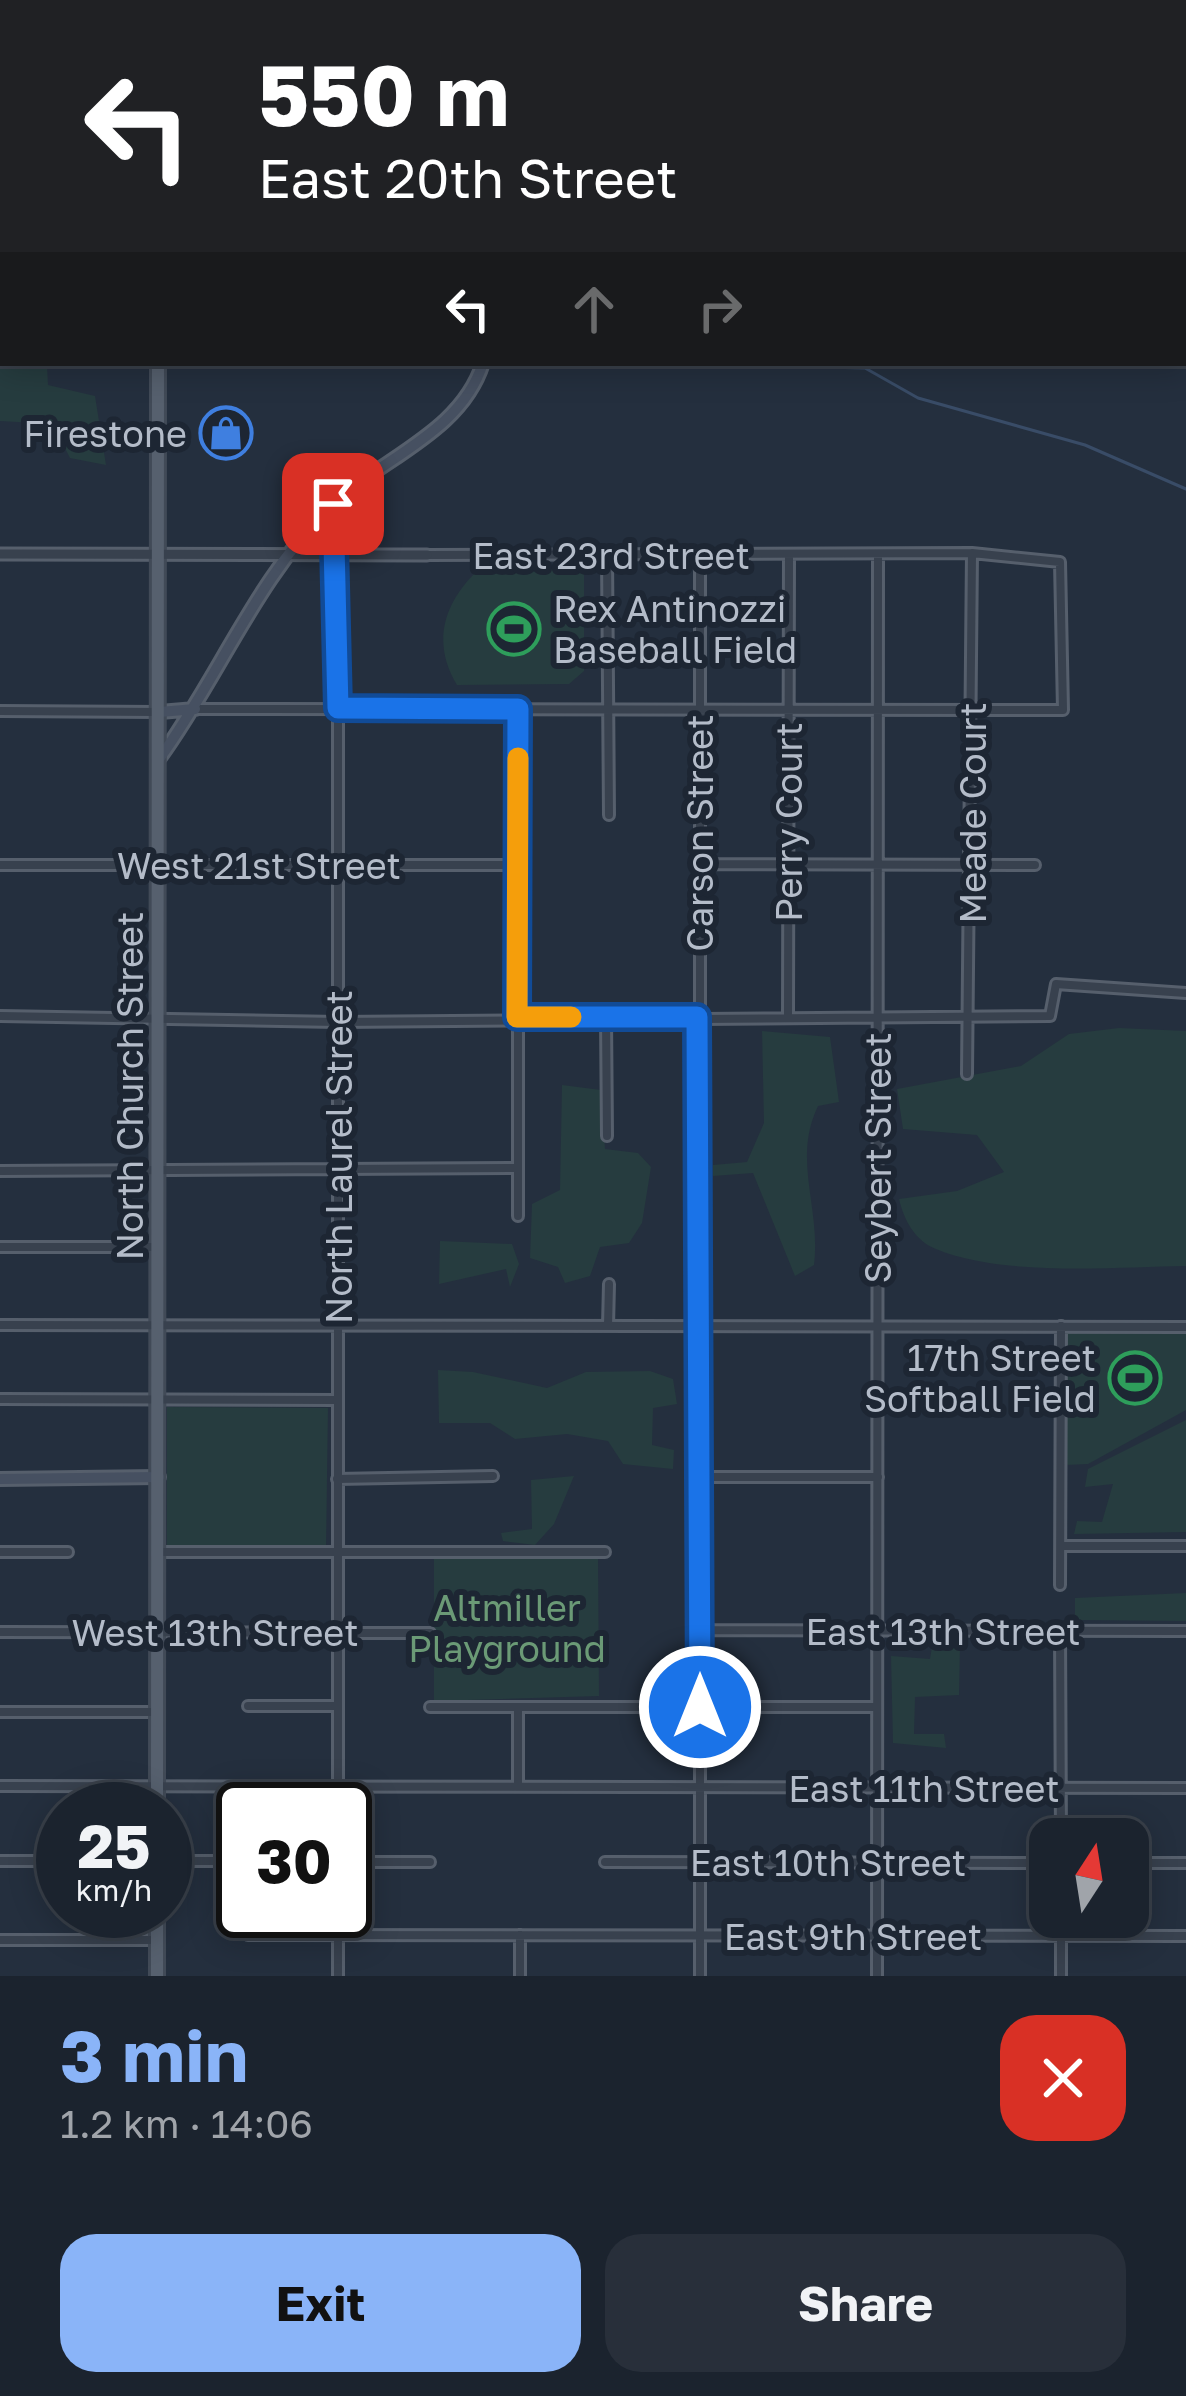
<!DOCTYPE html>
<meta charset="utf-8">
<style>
:root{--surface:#1b232e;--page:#282f3a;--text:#f1f3f6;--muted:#a0a4aa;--line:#39404a;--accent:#8ab4f8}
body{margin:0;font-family:"Golos Text",sans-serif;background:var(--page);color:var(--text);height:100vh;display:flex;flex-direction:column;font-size:45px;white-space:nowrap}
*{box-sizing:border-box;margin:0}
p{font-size:39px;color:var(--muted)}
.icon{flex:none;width:66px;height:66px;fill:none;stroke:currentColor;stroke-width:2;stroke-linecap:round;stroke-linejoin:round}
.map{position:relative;height:1976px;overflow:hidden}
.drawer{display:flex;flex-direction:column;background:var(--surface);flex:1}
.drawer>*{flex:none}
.banner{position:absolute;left:0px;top:0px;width:1188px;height:366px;box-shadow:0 6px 30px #0003,0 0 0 3px var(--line);background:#202124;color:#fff;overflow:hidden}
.needle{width:78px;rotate:12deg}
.controls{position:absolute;left:1029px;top:1818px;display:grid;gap:24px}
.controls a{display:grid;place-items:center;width:120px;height:120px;border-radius:24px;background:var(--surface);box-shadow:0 6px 30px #0003,0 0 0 3px var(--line);font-size:60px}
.speed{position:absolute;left:36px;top:1782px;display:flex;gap:24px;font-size:60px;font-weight:700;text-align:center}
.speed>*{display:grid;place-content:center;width:156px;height:156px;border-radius:50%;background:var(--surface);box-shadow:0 6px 30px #0003,0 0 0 3px var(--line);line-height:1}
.speed small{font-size:30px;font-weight:400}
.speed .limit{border:6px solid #111;border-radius:18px;background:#fff;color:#111}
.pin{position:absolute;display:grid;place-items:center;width:102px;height:102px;color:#fff;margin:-51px;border-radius:24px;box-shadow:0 6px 18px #0006}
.me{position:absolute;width:132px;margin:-66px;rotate:0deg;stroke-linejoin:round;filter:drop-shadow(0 0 9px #0008)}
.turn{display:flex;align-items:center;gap:42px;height:252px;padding:0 60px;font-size:54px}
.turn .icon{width:156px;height:156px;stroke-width:2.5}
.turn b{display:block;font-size:84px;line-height:102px}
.lanes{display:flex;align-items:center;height:114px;padding:0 60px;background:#0003;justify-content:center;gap:60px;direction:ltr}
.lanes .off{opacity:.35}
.round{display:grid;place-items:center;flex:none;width:126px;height:126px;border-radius:36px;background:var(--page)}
.headline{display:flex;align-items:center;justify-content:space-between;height:204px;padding:0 60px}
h1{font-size:72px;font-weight:700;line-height:90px;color:var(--accent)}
.button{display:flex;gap:24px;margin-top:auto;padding:24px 60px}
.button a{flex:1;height:138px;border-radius:36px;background:var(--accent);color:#111;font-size:48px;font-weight:700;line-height:138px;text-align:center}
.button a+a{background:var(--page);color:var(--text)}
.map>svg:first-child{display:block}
.green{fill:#263c3f}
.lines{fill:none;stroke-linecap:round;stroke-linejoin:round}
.stream{stroke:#394c67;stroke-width:3}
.minor-casing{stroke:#565f6c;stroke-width:14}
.tertiary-casing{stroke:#565f6c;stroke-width:15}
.secondary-casing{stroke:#565f6c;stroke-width:16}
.primary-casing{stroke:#414a57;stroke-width:18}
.minor{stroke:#38414e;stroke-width:8}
.tertiary{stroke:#38414e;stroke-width:9}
.secondary{stroke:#465061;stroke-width:10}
.primary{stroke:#56606e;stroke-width:12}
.route-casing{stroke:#114b97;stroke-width:30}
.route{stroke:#1a73e8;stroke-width:21}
.slow{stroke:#f59e0b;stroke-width:21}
.labels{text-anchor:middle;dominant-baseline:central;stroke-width:12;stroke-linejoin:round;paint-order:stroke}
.poi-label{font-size:36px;fill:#b4bcc9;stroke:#1d2633;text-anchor:end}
.street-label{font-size:36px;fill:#b4bcc9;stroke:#1d2633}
.park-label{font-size:36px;fill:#6b9a76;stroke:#1d2633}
</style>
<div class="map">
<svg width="1186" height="1976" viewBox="0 0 1186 1976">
<rect width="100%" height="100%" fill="#242f3e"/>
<!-- green -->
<path class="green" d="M0,349L3,363L47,366L48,385L95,396L106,465L70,458L53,424L0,421Z
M584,567V671L569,684L457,685C432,644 443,605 475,573Z
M1119,1028L1186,1031V1266C1114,1267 1003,1277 936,1249C915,1241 904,1220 899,1199L957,1191L1004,1172L977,1135L903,1129L897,1089L1021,1066L1069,1034Z
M762,1031L830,1037L839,1102L818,1106C792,1160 821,1207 814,1265L795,1276L753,1173L713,1176V1165L747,1162L764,1123Z
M562,1085L601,1090L605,1149L638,1153L651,1167L642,1223L629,1243L600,1247L590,1276L565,1283L558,1267L530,1258L532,1204L560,1190Z
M440,1241L512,1244L519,1264L510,1287L506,1269L439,1284Z
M1066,1330L1186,1331V1410L1088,1464L1065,1465Z
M438,1370L473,1372L547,1388L586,1372L650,1371L673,1379L677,1404L653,1408L652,1445L674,1450L673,1469L623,1464L608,1441L567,1434L515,1439L490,1423H439Z
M167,1407L328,1408L326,1548L167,1547Z
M1186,1420V1532L1074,1534L1077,1521L1102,1522L1113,1484L1085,1487L1088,1469Z
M574,1476L554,1524L535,1545L503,1541L501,1533L532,1529L531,1480Z
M434,1556H598L599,1696L434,1701Z
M1186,1593V1621L1075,1620V1598Z
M960,1645L959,1695L915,1697L914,1734H944L946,1748L893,1743L891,1656L930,1659L932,1647Z"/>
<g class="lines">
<!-- stream -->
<path class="stream" d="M655,363L865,368L918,398L1085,445L1186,489"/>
<!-- minor casing -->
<g class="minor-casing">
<path id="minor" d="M607,554L609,815
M195,709L1063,710L1060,562L972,553L427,555
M0,711L158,712
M700,864L1035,865
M0,865H518
M0,1016L338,1022L1050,1016L1056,984L1186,993
M606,1017L607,1136
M788,1017L789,554
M967,1074L972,553
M0,1171L518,1168
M518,1216V709
M0,1247H157
M0,1325L1186,1327
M608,1326L609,1284
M0,1399L338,1400
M700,1477H878
M337,1479L493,1476
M1061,1546H1186
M0,1552H68
M158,1552H605
M1060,1585L1061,1326
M700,1630L1186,1631
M1060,1631L1061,1839
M0,1632L430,1633
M248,1706H338
M430,1707H877
M518,1707V1787
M0,1712H157
M0,1786L1186,1788
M338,1809V555
M0,1861H63
M165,1861H243
M345,1862H430
M605,1862L1050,1863
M1128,1863H1186
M248,1935L1186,1936
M0,1940H157
M338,1976V1911
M520,1976V1935
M700,1976V554
M877,1976L878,556
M1061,1976V1917"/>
</g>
<!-- tertiary casing -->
<g class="tertiary-casing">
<path id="tertiary" d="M333,504L338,555
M0,554L427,555"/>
</g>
<!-- secondary casing -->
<g class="secondary-casing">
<path id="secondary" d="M572,3L573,0
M160,712L195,709
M159,759C219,677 257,577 331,506C381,458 461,433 483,363
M0,1479L159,1477"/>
</g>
<!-- primary casing -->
<g class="primary-casing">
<path id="primary" d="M156,0V3
M157,1809L158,363
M157,1976V1911"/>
</g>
<!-- minor -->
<use href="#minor" class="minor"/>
<!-- tertiary -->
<use href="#tertiary" class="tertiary"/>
<!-- secondary -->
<use href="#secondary" class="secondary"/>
<!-- primary -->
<use href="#primary" class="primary"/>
</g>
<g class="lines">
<!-- route casing -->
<g class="route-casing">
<path id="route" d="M333,504L338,708L518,709L517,1017H697L700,1707"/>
</g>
<!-- route -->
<use href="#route" class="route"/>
<!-- slow -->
<path class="slow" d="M518,758L517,1017H571"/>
</g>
<!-- icons -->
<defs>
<g id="shop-ring" transform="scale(2.7)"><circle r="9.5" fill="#1d2633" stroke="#3f7fe0" stroke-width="1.5"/><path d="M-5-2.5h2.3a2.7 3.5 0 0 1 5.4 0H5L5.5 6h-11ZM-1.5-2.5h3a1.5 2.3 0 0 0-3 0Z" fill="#3f7fe0"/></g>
<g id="stadium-ring" transform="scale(2.7)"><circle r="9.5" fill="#1d2633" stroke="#2e9e5b" stroke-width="1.5"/><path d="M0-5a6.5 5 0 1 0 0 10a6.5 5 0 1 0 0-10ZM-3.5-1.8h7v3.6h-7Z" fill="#2e9e5b"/></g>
</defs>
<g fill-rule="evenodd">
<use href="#shop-ring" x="226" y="433"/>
<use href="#stadium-ring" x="514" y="629"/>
<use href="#stadium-ring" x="1135" y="1378"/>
</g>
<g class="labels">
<!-- poi labels -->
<g class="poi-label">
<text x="187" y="433">Firestone</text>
<text x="553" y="608" text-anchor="start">Rex Antinozzi<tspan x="553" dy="41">Baseball Field</tspan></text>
<text x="1096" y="1357">17th Street<tspan x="1096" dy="41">Softball Field</tspan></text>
</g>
<!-- street labels -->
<g class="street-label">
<text x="611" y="555">East 23rd Street</text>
<text transform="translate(972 813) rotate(-90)">Meade Court</text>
<text transform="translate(788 822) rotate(-90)">Perry Court</text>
<text transform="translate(699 833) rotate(-90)">Carson Street</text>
<text x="259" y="865">West 21st Street</text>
<text transform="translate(129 1086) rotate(-90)">North Church Street</text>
<text transform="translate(338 1157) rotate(-90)">North Laurel Street</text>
<text transform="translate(877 1158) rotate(-90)">Seybert Street</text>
<text x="943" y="1631">East 13th Street</text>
<text x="215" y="1632">West 13th Street</text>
<text x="924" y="1788">East 11th Street</text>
<text x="828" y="1862">East 10th Street</text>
<text x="853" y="1936">East 9th Street</text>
</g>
<!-- park labels -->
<g class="park-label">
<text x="507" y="1607">Altmiller<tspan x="507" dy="41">Playground</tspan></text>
</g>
</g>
</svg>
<div class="controls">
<a><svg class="needle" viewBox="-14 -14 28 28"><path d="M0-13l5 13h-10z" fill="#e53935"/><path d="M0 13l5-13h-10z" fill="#a0a4aa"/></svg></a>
</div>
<div class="speed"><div>25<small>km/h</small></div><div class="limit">30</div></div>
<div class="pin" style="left:333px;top:504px;background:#d93025"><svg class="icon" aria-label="arrive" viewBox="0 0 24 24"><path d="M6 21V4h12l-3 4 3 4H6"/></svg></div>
<svg class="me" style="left:700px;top:1707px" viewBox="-20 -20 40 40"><circle r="17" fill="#1a73e8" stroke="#fff" stroke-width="3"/><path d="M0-11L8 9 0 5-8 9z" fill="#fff"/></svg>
<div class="banner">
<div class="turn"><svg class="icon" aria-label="left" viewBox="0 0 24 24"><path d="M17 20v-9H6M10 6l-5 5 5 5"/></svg><div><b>550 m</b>East 20th Street</div></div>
<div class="lanes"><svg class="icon" aria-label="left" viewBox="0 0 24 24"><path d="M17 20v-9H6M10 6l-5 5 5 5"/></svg><svg class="icon off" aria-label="ahead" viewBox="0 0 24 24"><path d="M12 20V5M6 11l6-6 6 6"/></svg><svg class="icon off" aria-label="right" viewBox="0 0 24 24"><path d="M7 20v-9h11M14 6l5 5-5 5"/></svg></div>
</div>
</div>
<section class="drawer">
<div class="headline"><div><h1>3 min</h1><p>1.2 km · 14:06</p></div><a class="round" style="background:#d93025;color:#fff"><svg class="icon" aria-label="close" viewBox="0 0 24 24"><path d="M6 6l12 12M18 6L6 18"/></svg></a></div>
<div class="button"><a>Exit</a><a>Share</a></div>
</section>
